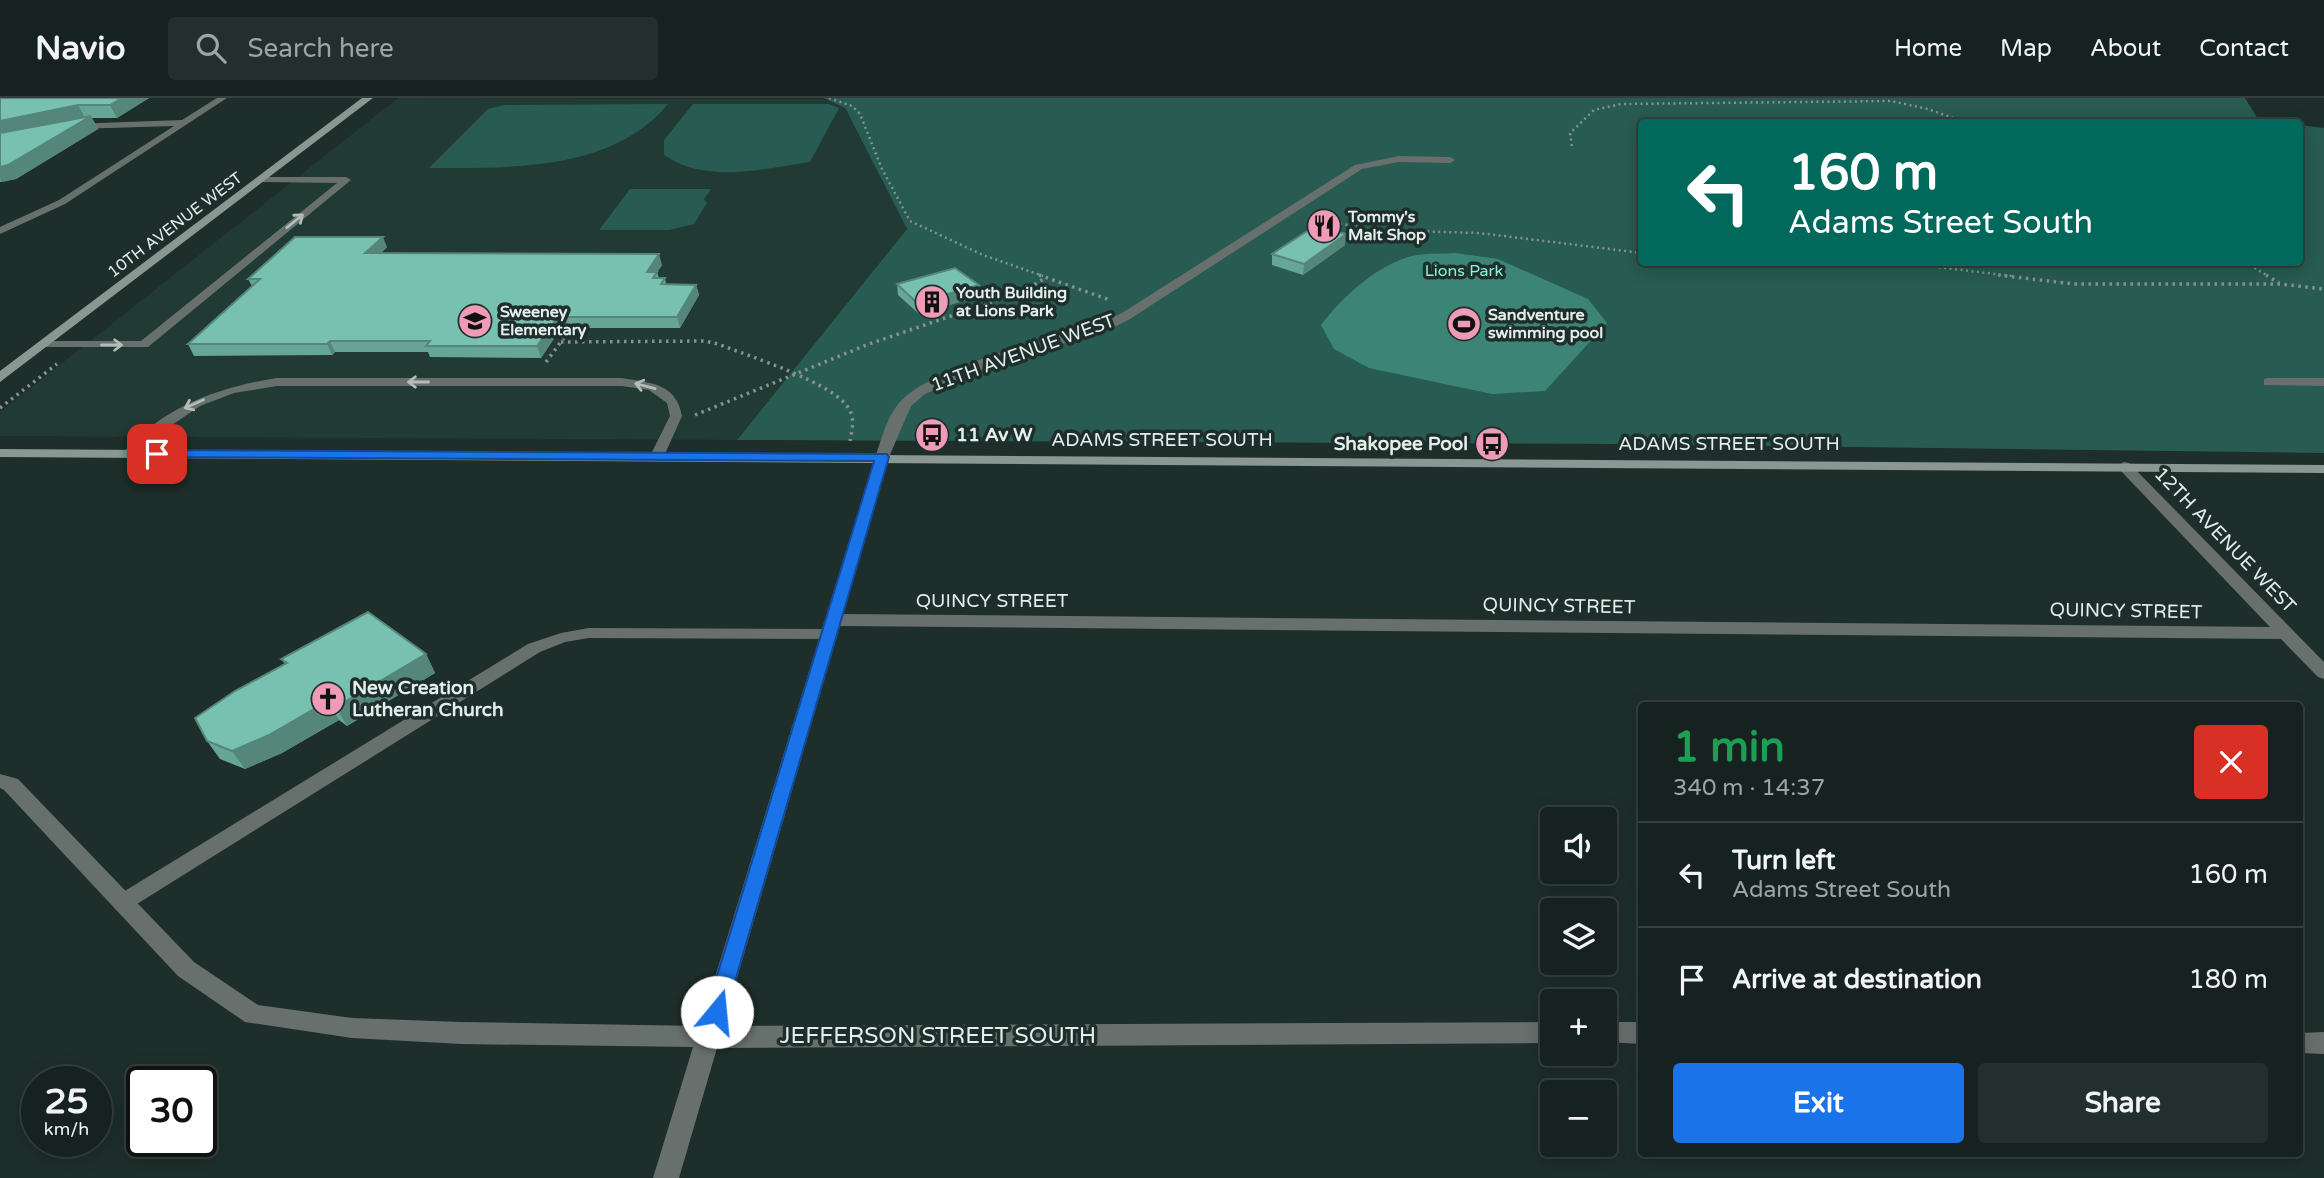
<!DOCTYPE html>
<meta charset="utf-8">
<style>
:root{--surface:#162220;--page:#232f2d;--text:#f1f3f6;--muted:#9ea4a5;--line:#353f3e;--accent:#1a73e8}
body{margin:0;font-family:"Varela Round",sans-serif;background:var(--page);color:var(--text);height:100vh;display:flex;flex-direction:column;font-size:26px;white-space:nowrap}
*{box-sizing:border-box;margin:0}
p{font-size:23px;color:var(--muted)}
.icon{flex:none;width:38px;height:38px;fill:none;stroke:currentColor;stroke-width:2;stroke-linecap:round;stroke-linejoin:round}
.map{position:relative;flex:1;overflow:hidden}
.side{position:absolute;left:1638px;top:604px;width:665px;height:455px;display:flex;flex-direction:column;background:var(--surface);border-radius:7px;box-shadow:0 4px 18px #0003,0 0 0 2px var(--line)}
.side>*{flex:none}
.banner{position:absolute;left:1638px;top:21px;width:665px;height:147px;border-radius:7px;box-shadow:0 4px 18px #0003,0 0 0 2px var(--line);background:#00695c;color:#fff;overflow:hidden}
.buttons{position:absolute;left:1540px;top:709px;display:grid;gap:14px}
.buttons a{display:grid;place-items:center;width:77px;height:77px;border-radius:7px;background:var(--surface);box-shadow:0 4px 18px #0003,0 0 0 2px var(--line);font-size:35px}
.speed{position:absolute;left:21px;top:968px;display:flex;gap:14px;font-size:35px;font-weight:700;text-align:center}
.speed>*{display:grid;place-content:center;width:91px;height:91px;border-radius:50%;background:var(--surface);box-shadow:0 4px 18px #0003,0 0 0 2px var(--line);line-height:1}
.speed small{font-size:18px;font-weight:400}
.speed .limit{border:4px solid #111;border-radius:10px;background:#fff;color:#111}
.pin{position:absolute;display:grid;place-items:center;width:60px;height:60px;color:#fff;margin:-30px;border-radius:14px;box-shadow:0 4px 10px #0006}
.me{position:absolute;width:77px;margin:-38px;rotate:17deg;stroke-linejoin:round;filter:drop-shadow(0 0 5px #0008)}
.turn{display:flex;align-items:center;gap:24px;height:147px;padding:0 35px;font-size:32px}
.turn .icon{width:91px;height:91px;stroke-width:2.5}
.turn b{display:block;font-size:49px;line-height:60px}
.round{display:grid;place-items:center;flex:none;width:74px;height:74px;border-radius:7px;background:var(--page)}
.headline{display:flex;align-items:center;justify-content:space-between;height:119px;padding:0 35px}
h1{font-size:42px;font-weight:700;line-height:52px;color:#1e9e55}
.action{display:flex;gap:14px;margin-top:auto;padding:14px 35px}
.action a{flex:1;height:80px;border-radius:7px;background:var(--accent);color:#fff;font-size:28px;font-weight:700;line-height:80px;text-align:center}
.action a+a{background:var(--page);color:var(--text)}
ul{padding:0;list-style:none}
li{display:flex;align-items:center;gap:21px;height:105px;padding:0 35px;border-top:2px solid var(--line)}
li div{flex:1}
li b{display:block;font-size:26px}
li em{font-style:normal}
header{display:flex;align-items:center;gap:42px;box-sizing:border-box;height:98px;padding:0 35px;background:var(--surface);border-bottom:2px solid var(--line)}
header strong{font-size:33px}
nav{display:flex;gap:38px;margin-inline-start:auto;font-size:24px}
.search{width:490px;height:63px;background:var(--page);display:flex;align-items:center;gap:18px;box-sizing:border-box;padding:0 24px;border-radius:7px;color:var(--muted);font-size:26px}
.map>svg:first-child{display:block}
.built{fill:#213a34}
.green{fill:#285b51}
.water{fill:#3c8576}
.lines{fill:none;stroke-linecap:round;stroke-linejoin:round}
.path-far1{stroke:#85928e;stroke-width:2.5;stroke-dasharray:2 3.5;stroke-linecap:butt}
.path{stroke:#85928e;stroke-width:3.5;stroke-dasharray:2.5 4.5;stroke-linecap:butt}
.lane{fill:#68706d;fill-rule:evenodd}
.street{fill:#68706d;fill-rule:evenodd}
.secondary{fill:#8a9793;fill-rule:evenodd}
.wall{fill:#67a596}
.shaded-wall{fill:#54867a}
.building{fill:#78c0af;stroke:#54867a;stroke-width:2}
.oneway{stroke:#b2bcb9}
.route{fill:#1a73e8;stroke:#114b97;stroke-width:2}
.labels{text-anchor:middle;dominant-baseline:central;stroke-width:7;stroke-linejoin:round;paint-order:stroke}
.far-poi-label{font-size:16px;font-weight:bold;fill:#e4eeeb;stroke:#1e2e2a;text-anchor:start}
.far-street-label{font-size:16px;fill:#e4eeeb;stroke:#1e2e2a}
.far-park-label{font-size:16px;fill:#86f3db;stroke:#1e2e2a}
.street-label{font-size:19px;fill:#e4eeeb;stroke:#1e2e2a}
.poi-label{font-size:19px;font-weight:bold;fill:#e4eeeb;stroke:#1e2e2a;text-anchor:start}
.near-street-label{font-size:23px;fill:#e4eeeb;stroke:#1e2e2a}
</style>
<header>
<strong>Navio</strong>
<div class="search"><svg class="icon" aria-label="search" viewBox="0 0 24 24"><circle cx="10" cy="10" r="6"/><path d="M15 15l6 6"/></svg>Search here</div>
<nav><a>Home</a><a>Map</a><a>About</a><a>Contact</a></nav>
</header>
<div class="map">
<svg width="2324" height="1080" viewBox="0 0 2324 1080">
<rect width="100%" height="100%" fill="#1e2e2a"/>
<!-- built -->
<path class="built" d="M398,0L823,1L844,9L907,131L737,342L0,338V314Z"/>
<!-- green -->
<path class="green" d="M823,0H2245L2258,21L2285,24H1642V164H2300V27L2324,30V355L1611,346L737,342L907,131L845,10Z
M668,6C612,74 508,70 429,70L488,11L504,7Z
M693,6H829L839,10L810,64C763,71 706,86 664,57V42Z
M630,91H711L704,101L707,105L694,126L669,132H599Z"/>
<!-- water -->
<path class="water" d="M1455,155L1498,161L1588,201L1607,225L1545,293L1492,296L1369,270L1334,251L1321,227C1343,198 1380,164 1417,157C1429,155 1443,156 1455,155Z"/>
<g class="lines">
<!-- path-far1 -->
<path class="path-far1" d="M829,0L852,8L860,16L882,71L910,123L983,157L1043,178
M1572,48L1570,35L1594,12L1621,6L1891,3L1928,11L1964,24
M1313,120L1373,132L1479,135L1642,155
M1895,164L2012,178
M2245,164L2268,178"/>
<!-- path -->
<path class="path" d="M1039,177L1110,202
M1998,177L2074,186H2280L2324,191
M2266,177L2279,185
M561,244L705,243L718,246C748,258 835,285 849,311C855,321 852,332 850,343
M546,264L574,226
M0,310L57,266
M695,317L869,246L1024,193L1045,180"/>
<!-- lane -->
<path class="lane" d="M217,0H227L65,106L0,136V129L59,102L174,28L74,31L71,30V26L182,22Z
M259,79H346L351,82L148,249H40L38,247L44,243H141L337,85L262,84L257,81Z
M277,280H622C651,285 676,285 682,318L664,358L657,362L650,358L670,318L667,305L649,292L622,288H277L234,295L200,308L169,329L134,359L129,360L122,356C162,309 219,289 277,280Z
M2268,280H2324V288L2264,287V281Z
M589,530L828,531L836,536L828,541L589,540L565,544L540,554L129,811L122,813L115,811L112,805L115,799L528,546L561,535Z"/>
<!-- street -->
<path class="street" d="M1399,58L1450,59L1455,62L1450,65L1399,64L1362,71L1130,221L1110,231L974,274L925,296L911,308L889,359L843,516L2270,529L2119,371L2117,368L2124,364L2129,365L2324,564V581L2318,579L2281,541L840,528L723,928L1552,924V945L717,950L679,1080H653L693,949L461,946L352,940L245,924L178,878L4,692L0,690V676L18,681L194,864L258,907L352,920L461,924L700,928L875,359C882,341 886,320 899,305C929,269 1053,240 1100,225L1122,215L1355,67Z
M1605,924H1642V946L1605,944Z
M2324,934V956L2300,955V935Z"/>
<!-- secondary -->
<path class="secondary" d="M362,0H373L0,284V273Z
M0,351L2324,367V375L0,359Z"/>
</g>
<!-- wall -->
<path class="wall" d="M0,0H159H149L117,20H92L98,31L16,81L0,84Z
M1345,147L1303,177L1272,167V156Z
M387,149L381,155L662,167L657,174L659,180H665L666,186L696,187L699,197L680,230H561L541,260L430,259L428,254H335L332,257L194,258L188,246L252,188L248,181Z
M897,186L979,187L980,198L919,216L898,197Z
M426,556L435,575L347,628L339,622L282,655L245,671L220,661L207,643L285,566L281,561Z"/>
<!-- shaded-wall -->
<path class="shaded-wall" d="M122,0H149L117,20L110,7Z
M78,7L85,20L0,38V23Z
M91,18L98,31L16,81L2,84L0,81V69Z
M1346,136L1345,147L1303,177L1304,166Z
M383,139L387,149L370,166L365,155Z
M659,156L662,167L650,185L647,174Z
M696,187L699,197L680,230L677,219Z
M979,187L980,198L919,216L917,205Z
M558,219L561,230L541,260L537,248Z
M330,243L335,254L332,257L327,246Z
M426,556L435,575L347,628L336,609Z
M328,603L339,622L282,655L245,671L232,653Z"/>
<!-- building -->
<path class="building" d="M0,0H122L110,7H78L0,23Z
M91,18L8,67L0,69V35Z
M1315,128L1346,136L1304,166L1272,156Z
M295,139H383L365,155L659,156L647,174H657L653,180H665L661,186L696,187L677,219H558L537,248H426L430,243H330L327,246H188L260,181H248Z
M955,170L979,187L917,205L897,186Z
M368,514L426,556L336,609L328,603L269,637L232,653L207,643L195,620L235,593L287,565L281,561Z"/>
<!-- one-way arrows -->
<defs><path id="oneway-shaft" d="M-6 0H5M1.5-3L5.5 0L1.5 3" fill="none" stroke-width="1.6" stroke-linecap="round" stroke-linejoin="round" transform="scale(1.75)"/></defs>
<g class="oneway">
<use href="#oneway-shaft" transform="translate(295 123) rotate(-39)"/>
<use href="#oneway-shaft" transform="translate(112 247)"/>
<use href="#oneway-shaft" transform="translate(418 284) rotate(-180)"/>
<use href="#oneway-shaft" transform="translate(645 288) rotate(-165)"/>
<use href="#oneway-shaft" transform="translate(194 306) rotate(156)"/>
</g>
<!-- route -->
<path class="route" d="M157,352L887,356L889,359L724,921L717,924L709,921L706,914L874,363L152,359V353Z"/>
<!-- icons -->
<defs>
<g id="restaurant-disc" transform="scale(1.75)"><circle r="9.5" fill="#ef9ab7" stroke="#1e2e2a"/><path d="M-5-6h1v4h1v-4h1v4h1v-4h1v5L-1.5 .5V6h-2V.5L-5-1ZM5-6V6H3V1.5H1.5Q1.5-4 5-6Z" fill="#111"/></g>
<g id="building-disc" transform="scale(1.75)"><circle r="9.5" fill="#ef9ab7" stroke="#1e2e2a"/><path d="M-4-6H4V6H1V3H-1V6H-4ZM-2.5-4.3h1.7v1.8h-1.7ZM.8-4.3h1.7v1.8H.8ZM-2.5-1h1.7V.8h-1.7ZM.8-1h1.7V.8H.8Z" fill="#111"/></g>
<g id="school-disc" transform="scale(1.75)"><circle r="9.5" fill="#ef9ab7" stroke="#1e2e2a"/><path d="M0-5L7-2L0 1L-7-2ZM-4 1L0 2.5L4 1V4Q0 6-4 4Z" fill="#111"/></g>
<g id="stadium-disc" transform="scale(1.75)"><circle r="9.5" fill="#ef9ab7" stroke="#1e2e2a"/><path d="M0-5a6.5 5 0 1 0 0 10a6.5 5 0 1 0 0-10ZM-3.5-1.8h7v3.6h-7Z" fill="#111"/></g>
<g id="bus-disc" transform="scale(1.75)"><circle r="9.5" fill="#ef9ab7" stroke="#1e2e2a"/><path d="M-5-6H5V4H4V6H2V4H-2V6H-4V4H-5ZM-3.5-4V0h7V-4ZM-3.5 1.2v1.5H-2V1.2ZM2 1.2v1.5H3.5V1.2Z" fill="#111"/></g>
<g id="church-disc" transform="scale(1.75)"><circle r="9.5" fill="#ef9ab7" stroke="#1e2e2a"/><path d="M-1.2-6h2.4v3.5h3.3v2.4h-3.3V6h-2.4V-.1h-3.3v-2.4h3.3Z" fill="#111"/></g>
</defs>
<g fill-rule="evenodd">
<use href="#restaurant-disc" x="1324" y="128"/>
<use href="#building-disc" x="932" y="204"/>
<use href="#school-disc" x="475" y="223"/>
<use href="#stadium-disc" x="1464" y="226"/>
<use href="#bus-disc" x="932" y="337"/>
<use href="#bus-disc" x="1492" y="346"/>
<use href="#church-disc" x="328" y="601"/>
</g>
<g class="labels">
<!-- far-poi labels -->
<g class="far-poi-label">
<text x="1348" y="119">Tommy's<tspan x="1348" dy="18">Malt Shop</tspan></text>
<text x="956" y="195">Youth Building<tspan x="956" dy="18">at Lions Park</tspan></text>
<text x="500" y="214">Sweeney<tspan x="500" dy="18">Elementary</tspan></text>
<text x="1488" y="217">Sandventure<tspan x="1488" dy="18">swimming pool</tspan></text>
</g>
<!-- far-street labels -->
<g class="far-street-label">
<text transform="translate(175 127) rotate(-37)">10TH AVENUE WEST</text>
</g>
<!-- far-park labels -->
<g class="far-park-label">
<text x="1464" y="173">Lions Park</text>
</g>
<!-- street labels -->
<g class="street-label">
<text transform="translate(1023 255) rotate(-20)">11TH AVENUE WEST</text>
<text x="1162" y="342">ADAMS STREET SOUTH</text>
<text x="1729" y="346">ADAMS STREET SOUTH</text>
<text transform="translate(2225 442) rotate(46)">12TH AVENUE WEST</text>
<text x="992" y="503">QUINCY STREET</text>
<text transform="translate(1559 508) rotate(1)">QUINCY STREET</text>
<text transform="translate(2126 513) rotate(1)">QUINCY STREET</text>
</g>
<!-- poi labels -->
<g class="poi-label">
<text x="956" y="337">11 Av W</text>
<text x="1468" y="346" text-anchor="end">Shakopee Pool</text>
<text x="352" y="590">New Creation<tspan x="352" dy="22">Lutheran Church</tspan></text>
</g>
<!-- near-street labels -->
<g class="near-street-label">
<text x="938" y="938">JEFFERSON STREET SOUTH</text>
</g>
</g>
</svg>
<div class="buttons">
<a><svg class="icon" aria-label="sound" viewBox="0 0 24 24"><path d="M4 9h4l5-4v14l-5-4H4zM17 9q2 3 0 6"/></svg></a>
<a><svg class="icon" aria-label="layers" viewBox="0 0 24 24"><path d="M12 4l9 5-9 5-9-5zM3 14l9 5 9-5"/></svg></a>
<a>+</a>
<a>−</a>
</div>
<div class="speed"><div>25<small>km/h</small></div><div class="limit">30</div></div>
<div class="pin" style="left:157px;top:356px;background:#d93025"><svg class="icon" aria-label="arrive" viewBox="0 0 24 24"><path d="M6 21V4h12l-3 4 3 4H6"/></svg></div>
<svg class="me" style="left:717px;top:914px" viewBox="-20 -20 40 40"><circle r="19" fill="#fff"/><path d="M0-13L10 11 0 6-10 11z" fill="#1a73e8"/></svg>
<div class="banner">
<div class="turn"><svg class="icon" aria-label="left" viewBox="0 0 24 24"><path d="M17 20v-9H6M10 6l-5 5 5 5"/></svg><div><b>160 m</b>Adams Street South</div></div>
</div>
<section class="side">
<div class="headline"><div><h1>1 min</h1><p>340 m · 14:37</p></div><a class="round" style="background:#d93025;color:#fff"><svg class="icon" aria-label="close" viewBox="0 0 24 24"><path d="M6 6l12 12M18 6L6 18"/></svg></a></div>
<ul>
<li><svg class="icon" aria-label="left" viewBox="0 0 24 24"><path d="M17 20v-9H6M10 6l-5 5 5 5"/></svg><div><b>Turn left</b><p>Adams Street South</p></div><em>160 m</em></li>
<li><svg class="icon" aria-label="arrive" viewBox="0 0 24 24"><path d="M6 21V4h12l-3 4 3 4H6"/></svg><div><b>Arrive at destination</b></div><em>180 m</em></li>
</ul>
<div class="action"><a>Exit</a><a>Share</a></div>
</section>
</div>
